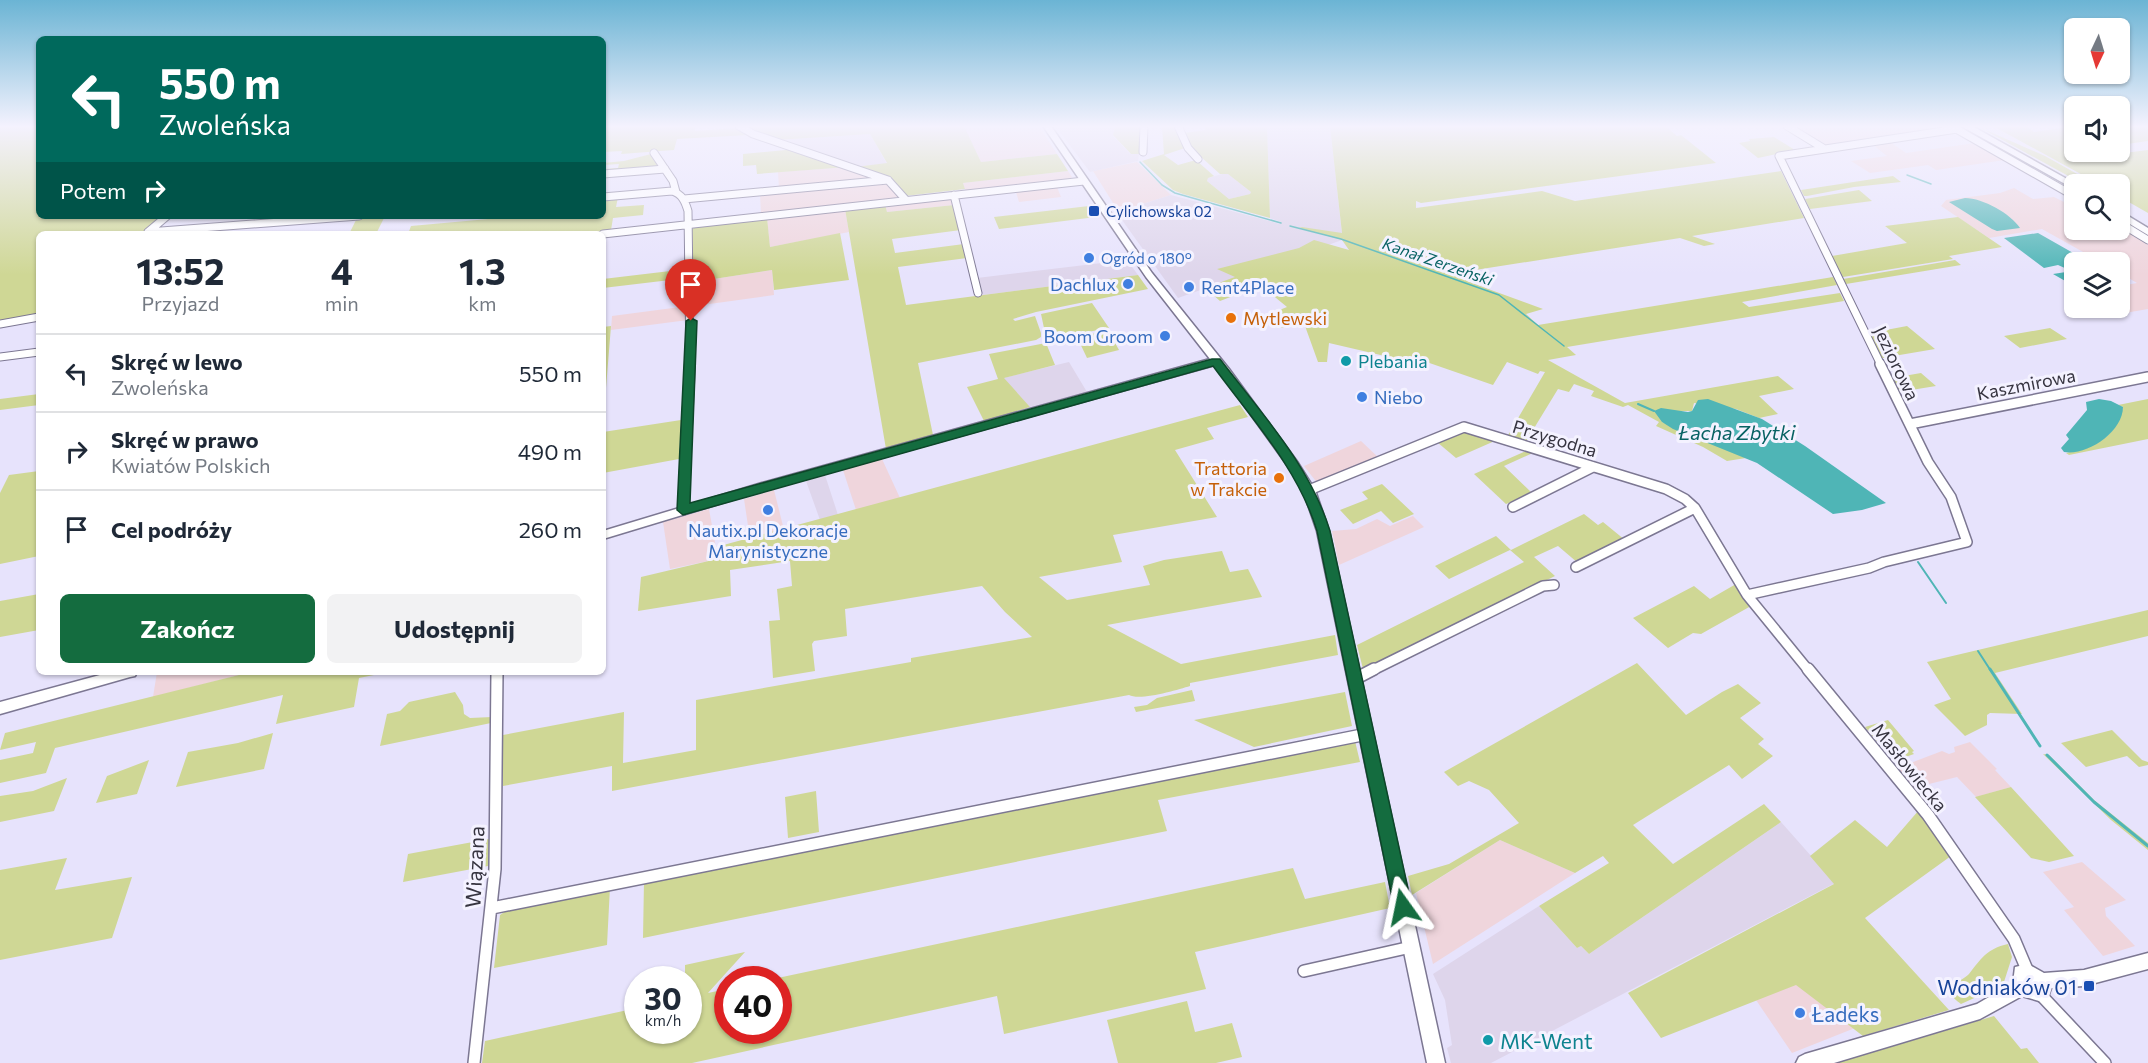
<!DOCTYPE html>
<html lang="pl">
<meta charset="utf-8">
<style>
:root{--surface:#fff;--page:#f2f2f3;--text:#1f2937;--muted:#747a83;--line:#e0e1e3;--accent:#146c3f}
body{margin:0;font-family:Commissioner,sans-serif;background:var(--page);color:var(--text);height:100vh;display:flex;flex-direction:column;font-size:22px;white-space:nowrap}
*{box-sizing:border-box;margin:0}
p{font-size:20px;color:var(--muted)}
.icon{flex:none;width:33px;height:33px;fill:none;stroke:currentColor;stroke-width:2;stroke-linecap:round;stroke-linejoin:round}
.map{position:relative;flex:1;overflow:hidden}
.side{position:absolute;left:36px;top:231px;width:570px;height:444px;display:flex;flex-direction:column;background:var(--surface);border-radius:9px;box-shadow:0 2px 4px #0004}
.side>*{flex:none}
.top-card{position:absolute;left:36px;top:36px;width:570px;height:183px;border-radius:9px;box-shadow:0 2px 4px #0004;background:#00695c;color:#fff;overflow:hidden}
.needle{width:39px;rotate:184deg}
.buttons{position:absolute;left:2064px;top:18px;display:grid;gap:12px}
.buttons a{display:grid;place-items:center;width:66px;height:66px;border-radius:9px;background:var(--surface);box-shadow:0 2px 4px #0004;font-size:30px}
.speed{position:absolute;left:624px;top:966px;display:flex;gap:12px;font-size:30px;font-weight:700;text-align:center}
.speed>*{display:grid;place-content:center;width:78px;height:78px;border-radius:50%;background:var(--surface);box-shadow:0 2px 4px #0004;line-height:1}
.speed small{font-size:15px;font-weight:400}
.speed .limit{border:9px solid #d22;background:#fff;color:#111}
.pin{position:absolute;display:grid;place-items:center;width:51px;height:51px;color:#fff;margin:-62px -26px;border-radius:50% 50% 50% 0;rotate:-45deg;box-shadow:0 0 6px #0007}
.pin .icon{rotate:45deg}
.me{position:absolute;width:66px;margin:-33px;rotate:348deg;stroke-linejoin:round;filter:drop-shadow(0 0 4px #0008)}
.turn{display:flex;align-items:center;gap:21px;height:126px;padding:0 24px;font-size:27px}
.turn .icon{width:78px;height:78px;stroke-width:2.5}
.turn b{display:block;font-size:42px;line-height:51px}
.then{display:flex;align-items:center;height:57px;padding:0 24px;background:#0003;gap:12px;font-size:22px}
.eta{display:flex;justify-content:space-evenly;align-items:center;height:102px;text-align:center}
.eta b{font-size:36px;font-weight:700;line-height:42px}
.button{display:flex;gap:12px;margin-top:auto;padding:12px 24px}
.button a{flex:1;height:69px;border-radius:9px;background:var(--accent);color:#fff;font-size:24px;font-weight:700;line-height:69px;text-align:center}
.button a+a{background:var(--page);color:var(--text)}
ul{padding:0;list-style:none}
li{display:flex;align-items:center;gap:18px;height:78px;padding:0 24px;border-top:2px solid var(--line)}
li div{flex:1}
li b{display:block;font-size:22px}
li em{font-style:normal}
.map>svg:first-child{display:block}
.commercial{fill:#efd5dc}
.industrial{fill:#ded5eb}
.green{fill:#cfd795}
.water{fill:#4fb5b6}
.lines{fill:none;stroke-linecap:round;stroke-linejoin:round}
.stream-far2{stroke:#4fb5b6;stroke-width:1.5}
.stream-far1{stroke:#4fb5b6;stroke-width:2}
.stream{stroke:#4fb5b6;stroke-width:3}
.street-far2-casing{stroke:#7c7792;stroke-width:9}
.street-far1-casing{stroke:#7c7792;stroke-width:12}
.street-casing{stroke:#7c7792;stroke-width:14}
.secondary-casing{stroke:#7c7792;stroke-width:3}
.street-far2{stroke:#fff;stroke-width:7}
.street-far1{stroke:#fff;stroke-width:9}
.street{stroke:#fff;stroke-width:11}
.secondary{fill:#fff;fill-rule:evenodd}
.route{fill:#146c3f;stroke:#0d4629;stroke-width:1.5}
.transit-dot{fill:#1a4fb4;stroke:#f4f2ff;stroke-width:2}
.shop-dot{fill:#3f7fe0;stroke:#f4f2ff;stroke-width:2}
.food-dot{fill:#e8710a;stroke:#f4f2ff;stroke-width:2}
.culture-dot{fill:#0f9aa8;stroke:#f4f2ff;stroke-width:2}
.labels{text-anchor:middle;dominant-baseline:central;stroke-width:6;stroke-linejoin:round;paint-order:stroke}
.far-transit-label{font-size:15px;fill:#164399;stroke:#f4f2ff;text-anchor:start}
.far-shop-label{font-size:15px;fill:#366cbe;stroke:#f4f2ff;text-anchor:start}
.far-water-label{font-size:16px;font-style:italic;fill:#086263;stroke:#f4f2ff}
.shop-label{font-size:18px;fill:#366cbe;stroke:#f4f2ff;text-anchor:end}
.food-label{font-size:18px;fill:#c56008;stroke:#f4f2ff;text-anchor:start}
.culture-label{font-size:18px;fill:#0d838f;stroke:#f4f2ff;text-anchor:start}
.street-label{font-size:18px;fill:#363440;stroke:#f4f2ff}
.water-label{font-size:20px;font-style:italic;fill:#086263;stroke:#f4f2ff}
.near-street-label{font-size:21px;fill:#363440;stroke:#f4f2ff}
.near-transit-label{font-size:21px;fill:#164399;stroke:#f4f2ff;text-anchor:end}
.near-shop-label{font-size:21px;fill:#366cbe;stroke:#f4f2ff;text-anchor:start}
.near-culture-label{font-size:21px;fill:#0d838f;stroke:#f4f2ff;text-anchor:start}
</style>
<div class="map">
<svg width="2148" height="1063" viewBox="0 0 2148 1063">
<rect width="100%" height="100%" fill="#e7e3fc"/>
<!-- commercial -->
<path class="commercial" d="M1039,126L1057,154L981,162L964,127Z
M1942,126L1943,129L1826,145L1790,127Z
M1890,142L1906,153L1975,143L2005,160L1936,170L1928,165L1870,173L1851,161L1887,156L1872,144Z
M1137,162L1171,195L1130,208L1115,206L1093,171Z
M848,167L877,178L779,189L778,172Z
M1068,171L1072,177L1068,180L966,192L963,183Z
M888,183L899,198L761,213L760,194Z
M1057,187L1061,197L1019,202L1016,192Z
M2014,188L2033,199L2054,197L2064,202L2074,201V230H2120V227L2148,245V309L2125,313L2107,308H2120V286L2137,283L2120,273V262H2101L2042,229L1989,238L1941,206L1946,200L2000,193Z
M952,197L954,205L887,212L885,204Z
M845,209L849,232L770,247L767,217Z
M772,270L774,295L695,306L694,282Z
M688,306V320L611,330L612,316Z
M1361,441L1379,458L1318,484L1304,466Z
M882,459L900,498L856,510L843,470Z
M774,490L784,530L750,539L744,499Z
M709,509L718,559L670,569L663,522Z
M1413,516L1424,527L1339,565L1332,531L1356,529L1377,519L1390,526Z
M157,672H251L153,697Z
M1970,742L1997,769L1995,770L2011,787L1976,797L1957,777L1913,788L1899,769L1900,767L1942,751L1949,754L1955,752L1954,747Z
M1500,840L1575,873L1433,964L1416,893Z
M2082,862L2126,900L2105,908L2106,916L2135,946L2103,956L2064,910L2074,907L2043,872Z
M1796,984L1827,1007L1855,1028L1792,1053L1756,1000Z"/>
<!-- industrial -->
<path class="industrial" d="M1115,126L1113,136L1130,154H1139L1138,161L1090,172L1056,127Z
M1267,126H1330L1342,234L1289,226L1342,240L1178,298L1117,213L1126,212L1131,210L1130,208L1171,195L1280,224L1281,222L1270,218Z
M870,134L887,164L855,167L777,140Z
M1222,174H1228L1251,192L1250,194L1229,199L1207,181L1208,178Z
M1127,260L1138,275L983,295L977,278Z
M1069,362L1087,392L1030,407L1003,378Z
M825,475L838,515L820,520L806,481Z
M1781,822L1835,883L1491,1063H1451L1447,1048L1452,1045L1445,1000L1433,974L1539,906L1577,948L1581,946L1589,954Z"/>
<!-- green -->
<path class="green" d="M0,126H39V216H162L145,233L158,234H39V314L0,320Z
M603,126H695V131L737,128L748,135L677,139L674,150L621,154L622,151L603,152Z
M964,126L981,162L1057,154L1068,171L963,183L965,189L905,196L903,192L855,167L887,163L870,134L777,140L743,127Z
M1115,126H1141L1139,154H1131L1113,135Z
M1204,126H1267L1270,218L1183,194L1173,190L1142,161L1164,154L1162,127H1175L1185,148L1164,155L1178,165L1196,160L1214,176L1208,178L1207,181L1229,199L1250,194L1251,192L1228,174H1220L1190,147L1184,133L1206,130Z
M1330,126H1665L1677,136L1681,135L1716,163L1421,203L1416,201V208L1542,191L1575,201L1781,171L1804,218L1692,236L1715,244L1704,246L1680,238L1456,273L1469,282L1543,309L1526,314L1538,325L1833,277L1837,285L1742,302L1749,307L1840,293L1844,301L1567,347L1576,355L1548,360L1625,403L1778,376L1794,389L1759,396L1778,414L1759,418L1736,409L1694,403L1692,411H1681L1662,422L1746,458L1727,461L1703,447L1656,426L1659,422L1628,405L1623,407L1591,396L1594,391L1574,384L1569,392L1558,389L1525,443L1507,437L1545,372L1540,371L1538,374L1507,362L1493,385L1415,358L1402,360L1329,343L1327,362H1318L1305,326L1273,328L1269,321L1283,317L1277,311L1287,307L1265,289L1250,294L1246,291L1220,301L1205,288L1235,277L1217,269L1299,248L1314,240L1349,250L1342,240L1299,228L1302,227L1342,233Z
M2026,126L2034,132L2074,126V152H2082L2092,157L2148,150V213L2120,197V184H2099L1993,126Z
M2148,126V141L2120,145V126Z
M1979,127L2045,156L2095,184H2083Z
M1774,137L1795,150L1758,158L1739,143L1750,141L1749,139Z
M796,149L848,167L757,174L756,165L743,166V154Z
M651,154L658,167L603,172V169L618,168L619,164L603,165V163L624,161Z
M1893,176L1901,182L1854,187L1807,196H1804L1801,190Z
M1859,190L1872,201L1810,209L1805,199Z
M618,197L616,207L644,205L643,215L613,218L611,230L576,234H485V231L457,234H408L411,226L499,218L500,216H603V198Z
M885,204L887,212L954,205L961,230L892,239L895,253L964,244L967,258L898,267L906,305L1138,275L1148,289L1036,312L1013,319L1015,321L1035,316L1041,333V337L1036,340L918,363L933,435L886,449L845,209Z
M1089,206L1096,217L999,229L994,217Z
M385,216L376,234H325L350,232L357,218Z
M767,217L770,247L840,233L849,280L774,290L772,270L694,282L692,229L701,225Z
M1958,217L2002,247L1949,256L1953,259L1843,277L1832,256L1907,243L1885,226Z
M1955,260L1961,265L1846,284L1843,279Z
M687,269V278L603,288V279Z
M1092,303L1109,328L1050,339L1044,328L1041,314Z
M611,326L603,425V327Z
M1907,326L1935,349L1882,358L1870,333Z
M2050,328L2067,339L2020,348L2004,336Z
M1102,332H1109L1119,350L1087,358L1077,337Z
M1046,343L1055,365L1004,378L1030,407L984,421L967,387L998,379L989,354Z
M1921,373L1936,386L1899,392L1892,378Z
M39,394V405L0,410V399Z
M2148,399V439L2069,455L2066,453C2095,447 2116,438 2123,407L2118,405Z
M1240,405L1248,417L1207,428L1214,439L1175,450L1217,517L1113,535L1122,562L1039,577L1067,600L1150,585L1143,566L1164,560L1222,551L1230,572L1248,569L1262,597L1107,625L1181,664L1335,635L1338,655L1190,683V686C1177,690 1140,701 1129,695L612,791V766L503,786V735L624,712L623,763L696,750V700L911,662V658L1032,637L1005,612L982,586L845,609L847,636L814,641L812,644L815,671L773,678L769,621L780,620L777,589L792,586L790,561L730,570L731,596L638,611L641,577L717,559L716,547Z
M681,420L679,459L603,473V432Z
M1464,431L1497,440L1456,458L1437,442Z
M1528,450L1535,452L1504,466L1533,494L1506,504L1474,474Z
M39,471V556L0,564V493L9,475Z
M1382,484L1414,514L1393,523L1381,511L1353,524L1340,510L1368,499L1362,492Z
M1584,514L1598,525L1603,522L1625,540L1578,563L1558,546L1534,557L1555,576L1424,642L1363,669L1357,645L1524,562L1510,550L1449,579L1435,566L1496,536L1511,550Z
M1736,584L1751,606L1701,634L1693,633L1668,648L1633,618L1694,586L1710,599Z
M39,594V630L0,637V601Z
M2148,610V636L1995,673L2022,714L1990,713L1987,715V725L1965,736L1934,705L1951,699L1927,662Z
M1637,663L1686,715L1722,692L1738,684L1761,703L1740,718L1764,739L1758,744L1773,756L1742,779L1729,765L1633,825L1673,864L1764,804L1781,822L1589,954L1581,946L1577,948L1539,906L1609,863L1603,856L1575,873L1500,840L1412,895L1408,876L1449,864L1519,823L1489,790L1469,781L1458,786L1444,772Z
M251,672H374V675L359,678L354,707L276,724L283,695L55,748L46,773L0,783V760L33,753L36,742L0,750L5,733Z
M1192,690L1195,701L1136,712L1134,707L1147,705L1157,698Z
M455,692L463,705L464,714L470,718L492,717L491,723L380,746L387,714L400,711L409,702Z
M1345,692L1352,726L1254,747L1194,720Z
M1888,720L1914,751L1912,752L1914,754L1894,761L1865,727Z
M2112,730L2142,760L2148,762V765L2139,767L2127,756L2086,767L2061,743Z
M273,733L264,769L176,787L188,752L238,743Z
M1355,741L1360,762L1158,800L1167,831L643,938L644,881Z
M2043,754L2049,755L2094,800L2148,843V850L2111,820Z
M149,760L137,794L96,803L107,776Z
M67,778L54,811L0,822V796L33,791Z
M2011,787L2074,856L2049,862L2031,858L1975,797Z
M816,791L819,832L788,838L785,797Z
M1919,810L1951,856L1865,918L1949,1010L1863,1036L1796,985L1661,1038L1628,993L1834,884L1810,856L1855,820L1887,847Z
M489,839L488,866L403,882L408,854Z
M67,858L55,890L132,877L112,938L0,960V870Z
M1293,868L1305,899L1385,882L1390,908L1195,952L1206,989L1004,1034L997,996L692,1063H482L485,1041L637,1008L638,1030H688V980L685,979V965L745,952L708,993L727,989L728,1030H778V980L773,979Z
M610,887L607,945L494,968L500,915L510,908Z
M2008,944L2012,957L2003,985L1961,1004C1955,999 1948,995 1952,986C1957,982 1965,978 1969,974C1981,959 1986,949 2008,944Z
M1187,1001L1195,1032L1232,1023L1242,1057L1216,1063H1118L1107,1020Z
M1994,1016L2021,1049L2027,1048L2039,1063H1837Z"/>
<!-- water -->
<path class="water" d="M1965,198C1983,198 2011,214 2020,228L1997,231L1992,229L1949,202Z
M2038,233L2089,262H2074V286L2053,274L2066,272L2067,269L2058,265L2044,268L2004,238Z
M1708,399L1762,419L1805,446L1886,503L1862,510L1833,514L1757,463L1673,429L1662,422L1654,411L1661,408L1688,412L1692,411L1698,400Z
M2099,399L2111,401L2123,407C2123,432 2087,456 2064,452L2061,448L2069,439L2066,435L2087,410L2086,402Z"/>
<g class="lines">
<!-- stream-far2 -->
<path class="stream-far2" d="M1140,162L1162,185L1175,193L1281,223
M1907,175L1931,184
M1290,226L1341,239L1499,295L1564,346"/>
<!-- stream-far1 -->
<path class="stream-far1" d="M1638,404L1654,411
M1918,562L1946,603
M1978,651L1991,671"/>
<!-- stream -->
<path class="stream" d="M1990,669L2040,746
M2047,755L2094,802L2148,846"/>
<!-- street-far2 casing -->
<g class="street-far2-casing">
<path id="street-far2" d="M739,126L753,134L888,180L906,200
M1178,126L1188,148L1198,159
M1787,126L1823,148
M1951,126L2074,196
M1143,152L1144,126
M654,153L673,181L676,192
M603,174L665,169
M954,195L978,293
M603,197L672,191C682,194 685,201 688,211L690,365
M684,199L888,180
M2120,223L2148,240
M148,232L359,216
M148,232L167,216
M603,234L1084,181
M0,324L39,317
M0,357L39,352
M1881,365L1779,156L1957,129"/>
</g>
<!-- street-far1 casing -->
<g class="street-far1-casing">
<path id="street-far1" d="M1910,424L2148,377
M1309,490L1464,427L1666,489L1685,499L1695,508L1747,595L1809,671
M1513,507L1593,467
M683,510L690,364
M1576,567L1695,508
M1747,595L1869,568L1884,562L1967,542L1951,497L1928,462L1880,364
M1371,671L1543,586L1554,585"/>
</g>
<!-- street casing -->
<g class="street-casing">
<path id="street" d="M1808,669L1928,815L2014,939L2028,972
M1355,679L1374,669
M492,908L1367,734
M1304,971L1411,947
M2039,993L2105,1063
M474,1063L495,869L497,672"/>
</g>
<!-- secondary casing -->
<g class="secondary-casing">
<path id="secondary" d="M1043,126H1051L1152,273L1229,369L1298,463L1315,490L1329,531L1445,1063H1427L1317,531L1303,490L1290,469L1215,365L765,490L603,539V531L762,483L1210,359L1146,277Z
M1961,126H1972L2076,184L2074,189Z
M2120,211L2148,228V235L2120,218Z
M111,672H137L135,676L130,677L0,714V702Z
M2148,953V969L2084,986L2051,988L2048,997L2039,1001L2022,996L1980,1019L1834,1063H1796L1799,1057L1805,1054L1977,1004L2013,983L2015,967L2028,964L2044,973L2084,970Z"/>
</g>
<!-- street-far2 -->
<use href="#street-far2" class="street-far2"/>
<!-- street-far1 -->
<use href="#street-far1" class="street-far1"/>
<!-- street -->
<use href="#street" class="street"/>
<!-- secondary -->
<use href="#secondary" class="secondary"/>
</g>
<!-- sky -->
<linearGradient id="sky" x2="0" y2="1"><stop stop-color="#6bb4d4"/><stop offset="0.46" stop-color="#f4f2fe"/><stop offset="1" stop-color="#f4f2fe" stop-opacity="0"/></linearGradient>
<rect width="2148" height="275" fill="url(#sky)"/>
<!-- route -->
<path class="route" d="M691,318L697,321L690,503L1212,359H1220C1261,413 1310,465 1330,531L1412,907L1409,913L1403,916L1397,913L1394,907L1317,531C1298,468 1251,418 1213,366L683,515L677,510L686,321Z"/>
<!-- markers -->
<g class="transit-dot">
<rect x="1088" y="205" width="12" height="12" rx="3"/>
<rect x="2083" y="980" width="12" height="12" rx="3"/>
</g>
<g class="shop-dot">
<circle cx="1089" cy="258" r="6"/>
<circle cx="1128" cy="284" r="6"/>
<circle cx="1189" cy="287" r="6"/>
<circle cx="1165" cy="336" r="6"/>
<circle cx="1362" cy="397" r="6"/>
<circle cx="768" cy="510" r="6"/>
<circle cx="1800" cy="1013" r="6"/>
</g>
<g class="food-dot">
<circle cx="1231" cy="318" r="6"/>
<circle cx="1279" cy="478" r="6"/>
</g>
<g class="culture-dot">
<circle cx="1346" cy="361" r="6"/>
<circle cx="1488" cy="1040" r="6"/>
</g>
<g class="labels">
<!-- far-transit labels -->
<g class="far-transit-label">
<text x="1106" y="211">Cylichowska 02</text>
</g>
<!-- far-shop labels -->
<g class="far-shop-label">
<text x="1101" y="258">Ogród o 180⁰</text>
</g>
<!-- far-water labels -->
<g class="far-water-label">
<text transform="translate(1438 261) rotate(19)">Kanał Zerzeński</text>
</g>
<!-- shop labels -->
<g class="shop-label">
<text x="1116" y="284">Dachlux</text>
<text x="1201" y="287" text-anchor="start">Rent4Place</text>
<text x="1153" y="336">Boom Groom</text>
<text x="1374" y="397" text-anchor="start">Niebo</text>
<text x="768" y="530" text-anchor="middle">Nautix.pl Dekoracje<tspan x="768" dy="21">Marynistyczne</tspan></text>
</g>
<!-- food labels -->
<g class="food-label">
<text x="1243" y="318">Mytlewski</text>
<text x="1267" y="468" text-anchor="end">Trattoria<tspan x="1267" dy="21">w Trakcie</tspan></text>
</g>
<!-- culture labels -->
<g class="culture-label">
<text x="1358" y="361">Plebania</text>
</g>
<!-- street labels -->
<g class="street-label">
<text transform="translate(1897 363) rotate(64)">Jeziorowa</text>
<text transform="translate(2026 384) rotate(-11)">Kaszmirowa</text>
<text transform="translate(1555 438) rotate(17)">Przygodna</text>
<text transform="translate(1910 767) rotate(51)">Masłowiecka</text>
</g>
<!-- water labels -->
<g class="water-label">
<text x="1737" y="432">Łacha Zbytki</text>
</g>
<!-- near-street labels -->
<g class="near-street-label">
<text transform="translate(474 867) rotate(-87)">Wiązana</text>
</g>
<!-- near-transit labels -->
<g class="near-transit-label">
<text x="2077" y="986">Wodniaków 01</text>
</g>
<!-- near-shop labels -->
<g class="near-shop-label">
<text x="1812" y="1013">Ładeks</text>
</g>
<!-- near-culture labels -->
<g class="near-culture-label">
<text x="1500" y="1040">MK-Went</text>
</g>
</g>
</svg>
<div class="buttons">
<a><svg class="needle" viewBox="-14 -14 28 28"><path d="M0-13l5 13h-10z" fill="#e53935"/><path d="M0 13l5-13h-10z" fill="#747a83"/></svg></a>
<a><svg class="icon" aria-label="sound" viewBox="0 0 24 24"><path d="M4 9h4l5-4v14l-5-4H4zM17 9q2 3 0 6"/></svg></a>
<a><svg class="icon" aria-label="search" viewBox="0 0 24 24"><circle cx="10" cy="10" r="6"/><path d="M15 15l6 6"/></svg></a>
<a><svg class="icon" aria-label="layers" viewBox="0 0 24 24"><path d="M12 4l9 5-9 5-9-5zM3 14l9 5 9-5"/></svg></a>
</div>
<div class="speed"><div>30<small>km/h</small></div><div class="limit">40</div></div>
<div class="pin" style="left:691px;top:321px;background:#d93025"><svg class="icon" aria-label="arrive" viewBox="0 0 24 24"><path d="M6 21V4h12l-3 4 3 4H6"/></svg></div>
<svg class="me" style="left:1403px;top:907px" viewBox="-20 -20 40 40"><path d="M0-17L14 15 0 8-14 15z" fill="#146c3f" stroke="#fff" stroke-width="4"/></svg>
<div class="top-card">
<div class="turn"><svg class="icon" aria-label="left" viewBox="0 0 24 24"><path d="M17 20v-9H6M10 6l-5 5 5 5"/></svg><div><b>550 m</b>Zwoleńska</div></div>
<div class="then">Potem<svg class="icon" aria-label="right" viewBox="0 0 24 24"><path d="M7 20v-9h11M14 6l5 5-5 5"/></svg></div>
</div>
<section class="side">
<div class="eta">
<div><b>13:52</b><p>Przyjazd</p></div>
<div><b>4</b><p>min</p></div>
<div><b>1.3</b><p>km</p></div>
</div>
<ul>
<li><svg class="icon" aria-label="left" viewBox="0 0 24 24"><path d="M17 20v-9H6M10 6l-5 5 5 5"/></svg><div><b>Skręć w lewo</b><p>Zwoleńska</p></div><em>550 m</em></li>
<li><svg class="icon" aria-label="right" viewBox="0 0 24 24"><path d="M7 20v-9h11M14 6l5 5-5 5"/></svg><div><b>Skręć w prawo</b><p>Kwiatów Polskich</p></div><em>490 m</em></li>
<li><svg class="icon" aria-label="arrive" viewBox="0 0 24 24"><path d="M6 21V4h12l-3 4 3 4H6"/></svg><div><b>Cel podróży</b></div><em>260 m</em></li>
</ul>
<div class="button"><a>Zakończ</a><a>Udostępnij</a></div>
</section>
</div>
